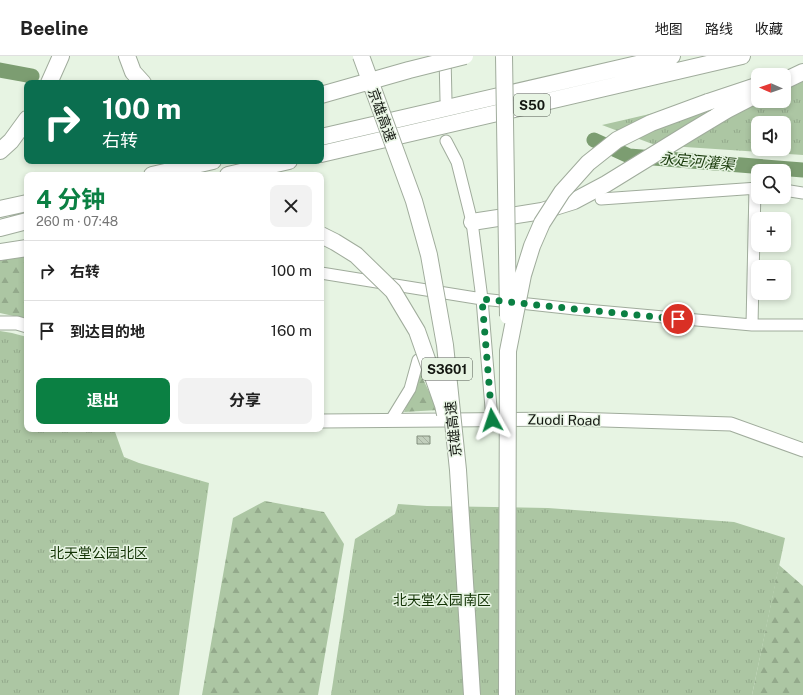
<!DOCTYPE html>
<html lang="zh">
<meta charset="utf-8">
<style>
:root{--surface:#fff;--page:#f2f2f2;--text:#222;--muted:#767676;--line:#e0e0e0;--accent:#0b8043}
body{margin:0;font-family:"Public Sans","Noto Sans SC",sans-serif;background:var(--page);color:var(--text);height:100vh;display:flex;flex-direction:column;font-size:15px;white-space:nowrap}
*{box-sizing:border-box;margin:0}
p{font-size:13px;color:var(--muted)}
.icon{flex:none;width:22px;height:22px;fill:none;stroke:currentColor;stroke-width:2;stroke-linecap:round;stroke-linejoin:round}
.map{position:relative;flex:1;overflow:hidden}
.sheet{position:absolute;left:24px;top:116px;width:300px;height:260px;display:flex;flex-direction:column;background:var(--surface);border-radius:8px;box-shadow:0 2px 6px #0003}
.sheet>*{flex:none}
.hud{position:absolute;left:24px;top:24px;width:300px;height:84px;border-radius:8px;box-shadow:0 2px 6px #0003;background:#0b6e4f;color:#fff;overflow:hidden}
.needle{width:26px;rotate:272deg}
.controls{position:absolute;left:751px;top:12px;display:grid;gap:8px}
.controls a{display:grid;place-items:center;width:40px;height:40px;border-radius:8px;background:var(--surface);box-shadow:0 2px 6px #0003;font-size:20px}
.pin{position:absolute;display:grid;place-items:center;width:34px;height:34px;color:#fff;margin:-17px;border:2px solid #fff;border-radius:50%;box-shadow:0 1px 4px #0007}
.me{position:absolute;width:44px;margin:-22px;rotate:355deg;stroke-linejoin:round;filter:drop-shadow(0 0 3px #0008)}
.turn{display:flex;align-items:center;gap:14px;height:84px;padding:0 12px;font-size:18px}
.turn .icon{width:52px;height:52px;stroke-width:2.5}
.turn b{display:block;font-size:28px;line-height:34px}
.round{display:grid;place-items:center;flex:none;width:42px;height:42px;border-radius:8px;background:var(--page)}
.headline{display:flex;align-items:center;justify-content:space-between;height:68px;padding:0 12px}
h1{font-size:24px;font-weight:700;line-height:30px;color:var(--accent)}
.primary-button{display:flex;gap:8px;margin-top:auto;padding:8px 12px}
.primary-button a{flex:1;height:46px;border-radius:8px;background:var(--accent);color:#fff;font-size:16px;font-weight:700;line-height:46px;text-align:center}
.primary-button a+a{background:var(--page);color:var(--text)}
ul{padding:0;list-style:none}
li{display:flex;align-items:center;gap:12px;height:60px;padding:0 12px;border-top:1px solid var(--line)}
li div{flex:1}
li b{display:block;font-size:15px}
li em{font-style:normal}
header{display:flex;align-items:center;gap:24px;box-sizing:border-box;height:56px;padding:0 20px;background:var(--surface);border-bottom:1px solid var(--line)}
header strong{font-size:19px}
nav{display:flex;gap:22px;margin-inline-start:auto;font-size:14px}
.map>svg:first-child{display:block}
.grass{fill:url(#grass-tufts);fill-rule:evenodd}
.forest{fill:url(#forest-firs)}
.lines{fill:none;stroke-linecap:round;stroke-linejoin:round}
.river{stroke:#7c9d71;stroke-width:15}
.building{fill:url(#building-back-hatch);stroke:#83907f}
.minor-casing{stroke:#a0ac9c;stroke-width:13}
.major-casing{stroke:#a0ac9c;stroke-width:15}
.highway-casing{stroke:#a0ac9c;stroke-width:18}
.minor{stroke:#fff;stroke-width:11}
.major{stroke:#fff;stroke-width:13}
.highway{stroke:#fff;stroke-width:16}
.highway-bridge-casing{stroke:#a0ac9c;stroke-width:18;stroke-linecap:butt}
.highway-bridge{stroke:#fff;stroke-width:16}
.route{stroke:#0b8043;stroke-width:7;stroke-dasharray:0 12.6}
.labels{text-anchor:middle;dominant-baseline:central;stroke-width:3;stroke-linejoin:round;paint-order:stroke}
.shield{fill:#e7f4e3;stroke:#535950;stroke-width:1}
.shield-label{font-size:13px;font-weight:bold;fill:#131711}
.street-label{font-size:14px;fill:#131711;stroke:#e7f4e3}
.park-label{font-size:14px;fill:#123304;stroke:#e7f4e3}
.water-label{font-size:15px;font-style:italic;fill:#193a0b;stroke:#e7f4e3}
</style>
<header>
<strong>Beeline</strong>
<nav><a>地图</a><a>路线</a><a>收藏</a></nav>
</header>
<div class="map">
<svg width="803" height="639" viewBox="0 0 803 639">
<defs>
<pattern id="grass-tufts" width="24" height="20" patternUnits="userSpaceOnUse"><rect width="24" height="20" fill="#acc6a3"/><path d="M3 7l-1-3M5 7V3M7 7l1-3M15 17l-1-3M17 17v-4M19 17l1-3" fill="none" stroke="#93a98b"/></pattern>
<pattern id="forest-firs" width="22" height="20" patternUnits="userSpaceOnUse"><rect width="22" height="20" fill="#acc6a3"/><path d="M5 1l3.5 6h-7zM16 11l3.5 6h-7z" fill="#93a98b"/></pattern>
<pattern id="building-back-hatch" width="6" height="6" patternUnits="userSpaceOnUse"><rect width="6" height="6" fill="#c2cfbd"/><path d="M-1 5l2 2M0 0l6 6M5-1l2 2" fill="none" stroke="#a6b1a1"/></pattern>
</defs>
<rect width="100%" height="100%" fill="#e7f4e3"/>
<!-- grass -->
<path class="grass" d="M803,22V99L655,89L602,69L758,33V45H784V27ZM758,67H784V93H758Z
M0,275L12,277L27,281V373H114L124,401L139,407L209,427L179,639H0Z
M398,448L427,450L548,452L734,466L785,482L752,639H331L355,483L395,458Z"/>
<!-- forest -->
<path class="forest" d="M27,192V263L0,257V197Z
M420,317L438,354L404,356Z
M265,445L324,456L344,488L318,639H202L233,462Z
M779,509L803,530V639H752Z"/>
<g class="lines">
<!-- river -->
<path class="river" d="M0,14L32,20
M594,84L629,100L803,114"/>
</g>
<!-- building -->
<path class="building" d="M417,380H430V388H417Z"/>
<g class="lines">
<!-- minor casing -->
<g class="minor-casing">
<path id="minor" d="M445,0L446,44
M446,85L457,106L472,166L482,243L492,364
M784,134L803,137
M601,143L758,132
M321,217L482,243L575,253L752,269H803
M752,269L755,132
M391,364L410,333L418,304"/>
</g>
<!-- major casing -->
<g class="major-casing">
<path id="major" d="M0,267H17L27,270
M321,365L572,363L731,368L803,394"/>
</g>
<!-- highway casing -->
<g class="highway-casing">
<path id="highway" d="M127,0L133,16L143,27
M784,25L803,16
M49,27L61,0
M708,46L756,30
M321,81L672,0
M0,95L11,85L27,63
M321,98L742,0
M152,119L213,105
M228,119L289,105
M0,153L27,147
M472,166L542,155L574,145L606,128L692,75L727,54L758,38
M0,172L27,165
M0,196L27,192"/>
</g>
<!-- minor -->
<use href="#minor" class="minor"/>
<!-- major -->
<use href="#major" class="major"/>
<!-- highway -->
<use href="#highway" class="highway"/>
<!-- highway-bridge casing -->
<g class="highway-bridge-casing">
<path id="highway-bridge" d="M361,0L414,145L429,199L445,289L458,414L472,639
M504,0L508,260
M321,39L409,14L465,0
M321,179L335,186L356,199L393,235L417,275L443,349L445,358
M507,639L508,295L523,219L532,190L542,167L562,136L588,107L617,84L651,67L708,46"/>
</g>
<!-- highway-bridge -->
<use href="#highway-bridge" class="highway-bridge"/>
</g>
<g class="lines">
<!-- route -->
<path class="route" d="M492,364L482,243L575,253L678,263"/>
</g>
<g class="labels">
<!-- shield labels -->
<g class="shield">
<rect x="514" y="38" width="36" height="22" rx="3"/>
<rect x="422" y="302" width="50" height="22" rx="3"/>
</g>
<g class="shield-label">
<text x="532" y="49">S50</text>
<text x="447" y="313">S3601</text>
</g>
<!-- street labels -->
<g class="street-label">
<text transform="translate(382 59) rotate(70)">京雄高速</text>
<text transform="translate(564 364) rotate(1)">Zuodi Road</text>
<text transform="translate(453 373) rotate(-96)">京雄高速</text>
</g>
<!-- park labels -->
<g class="park-label">
<text x="99" y="497">北天堂公园北区</text>
<text x="442" y="544">北天堂公园南区</text>
</g>
<!-- water labels -->
<g class="water-label">
<text transform="translate(697 105) rotate(5)">永定河灌渠</text>
</g>
</g>
</svg>
<div class="controls">
<a><svg class="needle" viewBox="-14 -14 28 28"><path d="M0-13l5 13h-10z" fill="#e53935"/><path d="M0 13l5-13h-10z" fill="#767676"/></svg></a>
<a><svg class="icon" aria-label="sound" viewBox="0 0 24 24"><path d="M4 9h4l5-4v14l-5-4H4zM17 9q2 3 0 6"/></svg></a>
<a><svg class="icon" aria-label="search" viewBox="0 0 24 24"><circle cx="10" cy="10" r="6"/><path d="M15 15l6 6"/></svg></a>
<a>+</a>
<a>−</a>
</div>
<div class="pin" style="left:678px;top:263px;background:#d93025"><svg class="icon" aria-label="arrive" viewBox="0 0 24 24"><path d="M6 21V4h12l-3 4 3 4H6"/></svg></div>
<svg class="me" style="left:492px;top:364px" viewBox="-20 -20 40 40"><path d="M0-17L14 15 0 8-14 15z" fill="#0b8043" stroke="#fff" stroke-width="4"/></svg>
<div class="hud">
<div class="turn"><svg class="icon" aria-label="right" viewBox="0 0 24 24"><path d="M7 20v-9h11M14 6l5 5-5 5"/></svg><div><b>100 m</b>右转</div></div>
</div>
<section class="sheet">
<div class="headline"><div><h1>4 分钟</h1><p>260 m · 07:48</p></div><a class="round"><svg class="icon" aria-label="close" viewBox="0 0 24 24"><path d="M6 6l12 12M18 6L6 18"/></svg></a></div>
<ul>
<li><svg class="icon" aria-label="right" viewBox="0 0 24 24"><path d="M7 20v-9h11M14 6l5 5-5 5"/></svg><div><b>右转</b></div><em>100 m</em></li>
<li><svg class="icon" aria-label="arrive" viewBox="0 0 24 24"><path d="M6 21V4h12l-3 4 3 4H6"/></svg><div><b>到达目的地</b></div><em>160 m</em></li>
</ul>
<div class="primary-button"><a>退出</a><a>分享</a></div>
</section>
</div>
